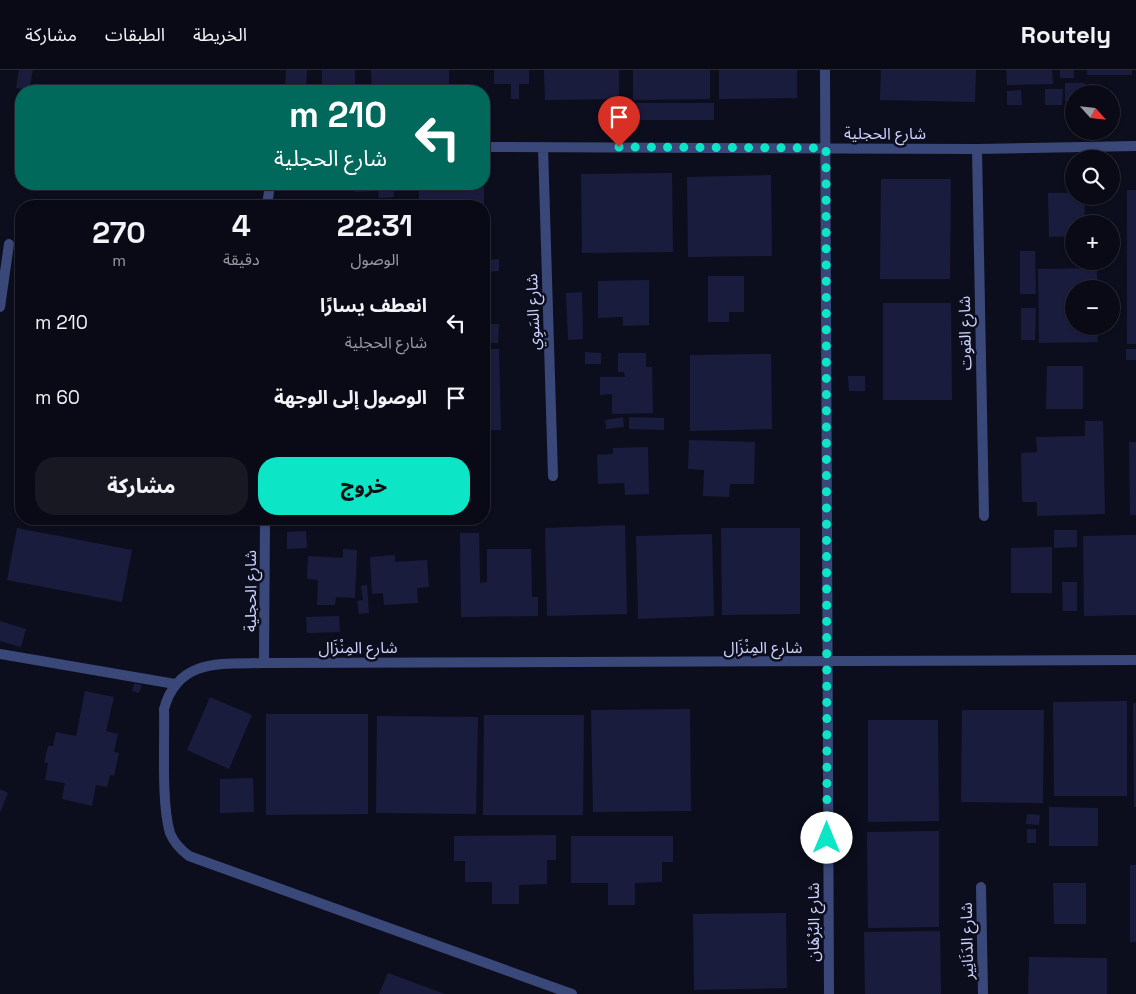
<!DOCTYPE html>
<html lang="ar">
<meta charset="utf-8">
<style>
:root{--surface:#0a0a16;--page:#181823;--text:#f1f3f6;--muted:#999aa1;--line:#2a2b35;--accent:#0de6c6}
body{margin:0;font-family:"Space Grotesk","Noto Sans Arabic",sans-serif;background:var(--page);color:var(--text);direction:rtl;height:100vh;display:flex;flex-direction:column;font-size:19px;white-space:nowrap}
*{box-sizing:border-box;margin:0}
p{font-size:16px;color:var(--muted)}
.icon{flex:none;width:28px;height:28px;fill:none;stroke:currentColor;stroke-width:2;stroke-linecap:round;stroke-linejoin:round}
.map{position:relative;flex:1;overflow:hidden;direction:ltr}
.panel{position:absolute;left:15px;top:130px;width:475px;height:325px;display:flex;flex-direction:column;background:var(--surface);border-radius:20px;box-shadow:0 1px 4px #0004,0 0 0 1px var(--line);direction:rtl}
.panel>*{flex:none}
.hud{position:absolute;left:15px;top:15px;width:475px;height:105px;border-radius:20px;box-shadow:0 1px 4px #0004,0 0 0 1px var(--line);direction:rtl;background:#00695c;color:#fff;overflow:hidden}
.needle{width:32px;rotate:117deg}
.fabs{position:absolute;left:1065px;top:15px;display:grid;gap:10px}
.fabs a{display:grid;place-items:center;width:55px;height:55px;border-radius:50%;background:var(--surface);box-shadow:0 1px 4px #0004,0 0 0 1px var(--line);font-size:25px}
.pin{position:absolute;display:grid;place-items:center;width:42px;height:42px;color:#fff;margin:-51px -21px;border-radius:50% 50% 50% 0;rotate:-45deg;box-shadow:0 0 5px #0007}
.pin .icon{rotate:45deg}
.me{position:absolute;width:55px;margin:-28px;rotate:0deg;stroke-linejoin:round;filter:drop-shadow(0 0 4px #0008)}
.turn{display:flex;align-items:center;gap:18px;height:105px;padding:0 20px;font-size:22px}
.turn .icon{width:65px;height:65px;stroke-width:2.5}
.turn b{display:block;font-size:35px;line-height:42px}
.eta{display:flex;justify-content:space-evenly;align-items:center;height:85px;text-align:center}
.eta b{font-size:30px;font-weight:800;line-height:35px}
.button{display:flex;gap:10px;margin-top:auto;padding:10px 20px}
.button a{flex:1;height:58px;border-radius:20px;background:var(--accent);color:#111;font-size:20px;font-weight:800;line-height:58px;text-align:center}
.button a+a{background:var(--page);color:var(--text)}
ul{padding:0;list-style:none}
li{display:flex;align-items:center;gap:15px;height:75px;padding:0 20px}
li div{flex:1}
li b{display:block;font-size:19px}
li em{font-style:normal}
header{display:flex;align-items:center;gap:30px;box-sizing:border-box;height:70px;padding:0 25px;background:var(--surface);border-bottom:1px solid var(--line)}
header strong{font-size:24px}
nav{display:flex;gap:28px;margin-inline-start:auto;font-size:18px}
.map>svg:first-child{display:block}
.building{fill:#1a1c3d}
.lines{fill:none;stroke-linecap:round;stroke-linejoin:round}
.lane{stroke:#3a4879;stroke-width:10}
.street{stroke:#3a4879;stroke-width:10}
.route{stroke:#0de6c6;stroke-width:9;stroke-dasharray:0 16.2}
.labels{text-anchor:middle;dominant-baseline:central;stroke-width:5;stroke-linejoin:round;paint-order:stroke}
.street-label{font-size:16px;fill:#ccd2fc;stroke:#0d0e1d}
</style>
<header>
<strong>Routely</strong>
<nav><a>الخريطة</a><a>الطبقات</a><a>مشاركة</a></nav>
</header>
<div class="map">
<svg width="1136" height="924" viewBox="0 0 1136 924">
<rect width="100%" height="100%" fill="#0d0e1d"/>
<!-- building -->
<path class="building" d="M19,0H33L29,20L16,18Z
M286,0H307L306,21H285Z
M322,0H355V16H322Z
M371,0H449V21H372Z
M494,0H529V14H519V29H511V14H494Z
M544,0H619V29L545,30Z
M633,0H710V29L633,30Z
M719,0H797V28L719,29Z
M881,0H976L975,32L880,30Z
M1006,0H1052L1053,14L1007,15Z
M1060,0H1074V8H1060Z
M1087,0H1132V5H1087Z
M1065,13H1085L1084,24H1074V31H1065Z
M1045,19H1063L1062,35H1045Z
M1021,20L1022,35H1007V21Z
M634,33H714V50H634Z
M672,103L673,182L582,183L581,104Z
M771,105L772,186L688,187L687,107Z
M881,109H951L950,209H880Z
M355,114H393L394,127L379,128L378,121L355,122Z
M419,114H484V136H419Z
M1127,120H1136V274H1127Z
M1048,123H1074V126H1084L1085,154H1074V166L1049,167Z
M374,129V136H339V131Z
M1020,181H1035L1036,224H1020Z
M499,189V201L484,202V190Z
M1097,198V219H1074V256H1097L1098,272L1039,273L1038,199Z
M708,206H744V242H729V252H708Z
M649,210V255L623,256V247L598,248V211Z
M582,222L583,269L568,270L566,223Z
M883,233H951L952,330H883Z
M1021,238H1036L1035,270H1021Z
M484,254H499L498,273H484Z
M484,279H499L501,360H484Z
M1126,279H1136V290H1126Z
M585,282L601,283V294H585Z
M618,283H646V297H652L653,343L612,344V324L600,325V307H625L624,302H618Z
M771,284L772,359L690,361V285Z
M1047,296H1083V339H1046Z
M848,306H865V321H849Z
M623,347L624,357L606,359L605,350Z
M629,347L664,348V360L629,359Z
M1085,351H1103L1105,444L1037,446V432H1022L1021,383L1037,382L1036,367L1085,366Z
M689,370L755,372L754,414H730L729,427L703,426L704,400L688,399Z
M1129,372H1136V445H1130Z
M648,377L649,424L625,425L624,413L598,414L597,385L613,384V378Z
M625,455L627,544L547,546L545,458Z
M17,458L132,480L122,532L7,510Z
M721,458H800V544L722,545Z
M1054,460H1077V477L1054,478Z
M306,461L307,478L287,479V462Z
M460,463H479L480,513L487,512V479H531L532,527H538V546L461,547Z
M712,464L714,546L638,549L636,466Z
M1136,465V545L1084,546L1083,466Z
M1052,477V523H1011V478Z
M343,479L357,480L355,528L336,527L335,535H317L318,510L307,509L308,486L343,488Z
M395,485V492L427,490L429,517L417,518L418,533L384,535L383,523L372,524L370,487Z
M1062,512H1077V541H1063Z
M367,515L369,543L359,544L357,531L363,530L361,516Z
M339,546L340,562L307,563L306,547Z
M0,551L26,559L21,577L0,571Z
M134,613L142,615L139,623L132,621Z
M85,621L114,627L106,661L118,664L114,682L119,683L114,706L110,705L107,717L96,715L92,736L62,729L65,713L45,710L48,693L44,692L48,676H53L56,662L76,666Z
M210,627L252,645L229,699L187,680Z
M1127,631V726H1054L1053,632Z
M1133,633H1136V737H1134Z
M690,639L691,741L593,742L591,640Z
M962,640H1044L1043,733L961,732Z
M266,644H368V744L266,745Z
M484,645H584L583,745H483Z
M377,646L478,647L476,744L376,743Z
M868,650H938L939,751L868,752Z
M253,708L254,742L220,743V709Z
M0,719L8,723L0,743Z
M1049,737L1098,738V776H1049Z
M1027,744L1040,745L1039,755L1026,754Z
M1027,759H1036V773H1027Z
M939,761V857L868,858L867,762Z
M556,765V790H547V814L519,815V834H492V812H465V791H454V766Z
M571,766H673V792H662V812L635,813V835H608V813H571Z
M1130,795H1136V872H1130Z
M1053,813H1086V854H1054Z
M786,843L787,918L694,920L693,844Z
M940,861L941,924H865L864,862Z
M1029,887L1107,888V924H1028Z
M388,903L445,924H379Z"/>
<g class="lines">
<!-- lane -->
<path class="lane" d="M0,237L9,174
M0,584L175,614"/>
<!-- street -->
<path class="street" d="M825,0L829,924
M484,77L977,79L1136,76
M543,77L553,406
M977,79L984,446
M267,136L270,114
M264,593L265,449
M981,817L983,924
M572,924L189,786C181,780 174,773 170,763C161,733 165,673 164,639C178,588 221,594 264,593L1136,590"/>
</g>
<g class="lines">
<!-- route -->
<path class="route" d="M619,77L826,78L827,768"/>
</g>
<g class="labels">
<!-- street labels -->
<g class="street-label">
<text x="885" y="63">شارع الحجلية</text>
<text transform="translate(533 242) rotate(-92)">شارع السَوِي</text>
<text transform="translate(965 263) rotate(-91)">شارع القوت</text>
<text transform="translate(250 521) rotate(-90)">شارع الحجلية</text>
<text x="358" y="577">شارع المِنْزَال</text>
<text x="763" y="577">شارع المِنْزَال</text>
<text transform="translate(813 852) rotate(-90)">شارع البُرْهَان</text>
<text transform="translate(967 871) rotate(-91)">شارع الدَنَانِير</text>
</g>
</g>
</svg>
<div class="fabs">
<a><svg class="needle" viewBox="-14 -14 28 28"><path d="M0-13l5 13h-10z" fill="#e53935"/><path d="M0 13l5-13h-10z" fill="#999aa1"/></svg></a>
<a><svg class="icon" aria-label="search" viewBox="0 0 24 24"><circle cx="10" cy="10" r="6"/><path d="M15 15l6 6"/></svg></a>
<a>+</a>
<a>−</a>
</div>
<div class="pin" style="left:619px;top:77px;background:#d93025"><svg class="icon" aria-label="arrive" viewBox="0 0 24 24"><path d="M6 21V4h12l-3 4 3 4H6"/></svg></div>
<svg class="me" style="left:827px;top:768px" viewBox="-20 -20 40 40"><circle r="19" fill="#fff"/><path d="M0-13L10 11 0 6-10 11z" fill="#0de6c6"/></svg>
<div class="hud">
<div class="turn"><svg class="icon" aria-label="left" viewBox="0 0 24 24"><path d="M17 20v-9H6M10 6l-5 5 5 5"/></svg><div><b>210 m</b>شارع الحجلية</div></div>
</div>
<section class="panel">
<div class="eta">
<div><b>22:31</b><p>الوصول</p></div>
<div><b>4</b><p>دقيقة</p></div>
<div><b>270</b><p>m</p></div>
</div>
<ul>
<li><svg class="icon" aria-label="left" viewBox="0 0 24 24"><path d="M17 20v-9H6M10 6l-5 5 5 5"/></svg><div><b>انعطف يسارًا</b><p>شارع الحجلية</p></div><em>210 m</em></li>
<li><svg class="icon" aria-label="arrive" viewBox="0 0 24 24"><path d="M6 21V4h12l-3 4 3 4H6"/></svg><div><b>الوصول إلى الوجهة</b></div><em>60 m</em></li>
</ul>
<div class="button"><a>خروج</a><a>مشاركة</a></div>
</section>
</div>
